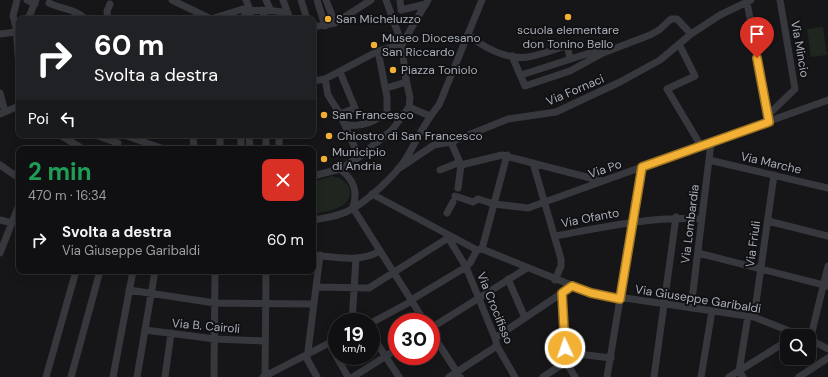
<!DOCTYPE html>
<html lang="it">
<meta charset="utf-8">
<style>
:root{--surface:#101012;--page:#1e1e20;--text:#f1f3f6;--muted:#9c9d9f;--line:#303032}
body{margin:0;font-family:"DM Sans",sans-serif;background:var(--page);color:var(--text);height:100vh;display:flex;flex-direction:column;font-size:15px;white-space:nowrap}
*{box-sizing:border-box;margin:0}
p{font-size:13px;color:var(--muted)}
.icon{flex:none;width:22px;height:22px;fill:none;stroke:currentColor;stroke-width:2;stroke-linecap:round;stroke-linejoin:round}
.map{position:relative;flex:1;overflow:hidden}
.details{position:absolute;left:16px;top:146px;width:300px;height:128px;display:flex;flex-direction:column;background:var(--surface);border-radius:8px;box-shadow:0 2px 10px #0003,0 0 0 1px var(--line)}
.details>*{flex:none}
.hud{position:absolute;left:16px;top:16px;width:300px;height:122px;border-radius:8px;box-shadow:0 2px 10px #0003,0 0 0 1px var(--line);background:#202124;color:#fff;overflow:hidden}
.fabs{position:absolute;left:780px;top:329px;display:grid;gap:8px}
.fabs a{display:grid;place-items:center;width:36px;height:36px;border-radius:8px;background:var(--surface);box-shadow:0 2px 10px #0003,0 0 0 1px var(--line);font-size:20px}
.speed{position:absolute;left:328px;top:313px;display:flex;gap:8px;font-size:20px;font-weight:700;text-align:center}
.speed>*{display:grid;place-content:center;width:52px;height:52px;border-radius:50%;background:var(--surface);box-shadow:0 2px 10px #0003,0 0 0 1px var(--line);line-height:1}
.speed small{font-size:10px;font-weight:400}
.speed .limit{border:6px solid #d22;background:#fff;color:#111}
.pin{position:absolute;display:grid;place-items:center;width:34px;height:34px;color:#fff;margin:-41px -17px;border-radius:50% 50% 50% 0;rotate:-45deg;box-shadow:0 0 4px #0007}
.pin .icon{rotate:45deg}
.me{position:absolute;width:44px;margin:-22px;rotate:357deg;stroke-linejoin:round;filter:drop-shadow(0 0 3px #0008)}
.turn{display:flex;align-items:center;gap:14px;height:84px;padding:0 12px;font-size:18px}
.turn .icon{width:52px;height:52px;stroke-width:2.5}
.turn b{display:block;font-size:28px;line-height:34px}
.then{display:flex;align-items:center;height:38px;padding:0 12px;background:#0003;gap:8px;font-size:15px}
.round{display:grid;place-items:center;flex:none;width:42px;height:42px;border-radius:8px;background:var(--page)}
.overview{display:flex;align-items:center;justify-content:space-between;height:68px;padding:0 12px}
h1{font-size:24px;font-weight:700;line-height:30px;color:#1e9e55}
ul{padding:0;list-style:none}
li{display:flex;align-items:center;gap:12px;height:52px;padding:0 12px}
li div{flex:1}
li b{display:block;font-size:15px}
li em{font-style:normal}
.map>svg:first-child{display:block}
.green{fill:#1e261f}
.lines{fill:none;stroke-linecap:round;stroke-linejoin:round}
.minor{stroke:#37383d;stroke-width:7}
.route-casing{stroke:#9d7322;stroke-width:10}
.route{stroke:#f2b134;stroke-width:7}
.poi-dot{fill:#f2b134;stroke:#111113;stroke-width:1.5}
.labels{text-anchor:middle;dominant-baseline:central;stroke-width:4;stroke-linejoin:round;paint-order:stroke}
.poi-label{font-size:12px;fill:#a8adb8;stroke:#111113;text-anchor:start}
.street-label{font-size:12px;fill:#a8adb8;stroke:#111113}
</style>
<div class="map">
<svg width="828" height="377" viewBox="0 0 828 377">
<rect width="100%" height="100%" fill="#161618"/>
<!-- green -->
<path class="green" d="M823,27L827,55L811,57L807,29Z
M332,176C347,178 358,194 343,205C334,211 323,212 313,214V182Z"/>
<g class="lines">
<!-- minor -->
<path class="minor" d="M17,0L13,16L16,27L19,68
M27,0L35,4
M172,0L211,19L214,18
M246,0L251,12
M266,0L270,9
M283,0L290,19
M301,0L307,19
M317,0L325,26
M326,0L335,23
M400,0L401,10L426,4
M747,2L768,118
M49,3C60,9 77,9 85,19
M243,9C255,13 267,8 281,12
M262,10L265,19
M28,19L36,0
M65,19H67
M108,19L107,11L110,4
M215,19L214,18L243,9L247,19
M281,19V12L285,13
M313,27L335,23L371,0
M0,34L16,32
M468,34C483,48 508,60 528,57C540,55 553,50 565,46L568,49L570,59
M402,44L428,0
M679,44L695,76L667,89L701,146
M512,56L525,86L570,71L603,53L650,35L659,30L671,19H677L691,34
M340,72L355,108L340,114
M521,75L599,50L601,54
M325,79L328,95L340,114L359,157
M313,81L325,79L378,51L402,44
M390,87L406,82
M0,93L5,112
M409,107L430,116
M0,114L19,106
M768,115L795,89L780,0
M349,125C361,127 377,121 387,112V97L378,51
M60,135L83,149
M95,135L118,143
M124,135L164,149
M193,135L194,149
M220,135V146
M241,135V149
M249,135L250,149
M266,135V149
M451,142L461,165L458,188
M279,149V135
M709,160L828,188
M533,163L561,259V266L555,280
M0,165L19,178
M461,165L502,155L602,181
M340,169L359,157L392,130L409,107L410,98L405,74L402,44L386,0
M398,169L434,145L451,142L508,119L556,112L620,82L660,60L691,34L720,15L751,0
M440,170L460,162
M313,176L340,169C354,180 358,191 353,207
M372,194L477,250L482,249L591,293L754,317L802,336
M455,196L473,202L478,199L494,204L528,208L828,100
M353,208L425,322
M447,213L453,202
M0,220L12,223
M313,220C324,218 335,217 346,212C365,204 396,175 407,157C417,140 425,121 439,105L482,0
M768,221L828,236
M446,234L466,267L495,338L497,346L515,377
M555,236C604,227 652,216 702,219
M482,249L507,155
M0,253L19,205
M698,253L828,286
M313,255C335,257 360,263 380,251
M508,279L525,318
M572,286L562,293L566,362L575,377
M316,287L369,288L448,238
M129,290L215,303L314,304
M411,300L466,267L470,263L477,250
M691,308L711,143
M754,317L774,175
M352,322L356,258
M371,323L412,301
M431,328L527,268
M145,330L215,339L265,341
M431,332L460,377
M371,334L399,377
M495,338L562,293
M809,339L828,349
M810,340L828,266
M329,343L348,377
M46,377L76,271
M71,377L100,271
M113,377L133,271
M137,377L155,271
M165,377L171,333
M214,377L215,271
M263,377L337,339
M265,377L266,271
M317,377L307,359L320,255
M353,377L397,349
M449,377L497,346
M543,377L578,354L611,358
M607,377L642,167
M654,377L676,217
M701,377L712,311
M729,377L787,341
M743,377L739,371L748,316
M799,377L828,358"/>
</g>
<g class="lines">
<!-- route casing -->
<g class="route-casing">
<path id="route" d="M565,348L562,293L572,286L591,293L620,299L642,167L769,122L757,58"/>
</g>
<!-- route -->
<use href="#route" class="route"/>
</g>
<!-- markers -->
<g class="poi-dot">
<circle cx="568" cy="17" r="4"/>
<circle cx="328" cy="19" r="4"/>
<circle cx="374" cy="45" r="4"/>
<circle cx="393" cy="70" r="4"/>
<circle cx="324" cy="115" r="4"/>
<circle cx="329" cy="136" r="4"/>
<circle cx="324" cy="159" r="4"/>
</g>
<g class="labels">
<!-- poi labels -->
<g class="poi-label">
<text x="336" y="19">San Micheluzzo</text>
<text x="568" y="30" text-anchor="middle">scuola elementare<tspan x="568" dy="14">don Tonino Bello</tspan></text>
<text x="382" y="38">Museo Diocesano<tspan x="382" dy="14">San Riccardo</tspan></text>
<text x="401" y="70">Piazza Toniolo</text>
<text x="332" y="115">San Francesco</text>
<text x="337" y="136">Chiostro di San Francesco</text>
<text x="332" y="152">Municipio<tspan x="332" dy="14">di Andria</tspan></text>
</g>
<!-- street labels -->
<g class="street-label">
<text transform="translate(800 49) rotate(80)">Via Mincio</text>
<text transform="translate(575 90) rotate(-23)">Via Fornaci</text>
<text transform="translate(771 163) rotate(13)">Via Marche</text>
<text transform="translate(605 169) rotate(-19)">Via Po</text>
<text transform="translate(590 218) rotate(-11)">Via Ofanto</text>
<text transform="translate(690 224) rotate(-83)">Via Lombardia</text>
<text transform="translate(753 244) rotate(-82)">Via Friuli</text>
<text transform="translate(698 299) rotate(9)">Via Giuseppe Garibaldi</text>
<text transform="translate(495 308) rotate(68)">Via Crocifisso</text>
<text transform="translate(206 326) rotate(5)">Via B. Cairoli</text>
</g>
</g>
</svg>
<div class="fabs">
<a><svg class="icon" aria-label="search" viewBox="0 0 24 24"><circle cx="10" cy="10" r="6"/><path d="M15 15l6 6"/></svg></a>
</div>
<div class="speed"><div>19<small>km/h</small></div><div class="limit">30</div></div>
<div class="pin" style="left:757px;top:58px;background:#d93025"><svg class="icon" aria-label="arrive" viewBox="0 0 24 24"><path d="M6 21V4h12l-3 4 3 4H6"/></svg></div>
<svg class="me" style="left:565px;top:348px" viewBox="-20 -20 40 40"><circle r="17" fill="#f2b134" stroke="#fff" stroke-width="3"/><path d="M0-11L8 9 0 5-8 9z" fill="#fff"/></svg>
<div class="hud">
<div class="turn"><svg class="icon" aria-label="right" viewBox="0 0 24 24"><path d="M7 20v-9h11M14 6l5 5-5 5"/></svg><div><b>60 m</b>Svolta a destra</div></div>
<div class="then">Poi<svg class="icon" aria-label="left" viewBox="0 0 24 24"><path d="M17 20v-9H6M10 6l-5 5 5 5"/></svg></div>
</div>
<section class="details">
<div class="overview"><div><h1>2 min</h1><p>470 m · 16:34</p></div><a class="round" style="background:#d93025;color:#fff"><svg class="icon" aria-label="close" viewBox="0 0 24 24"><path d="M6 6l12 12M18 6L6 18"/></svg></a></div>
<ul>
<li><svg class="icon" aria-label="right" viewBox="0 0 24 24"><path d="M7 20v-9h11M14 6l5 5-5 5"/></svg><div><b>Svolta a destra</b><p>Via Giuseppe Garibaldi</p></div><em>60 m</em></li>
</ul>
</section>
</div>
